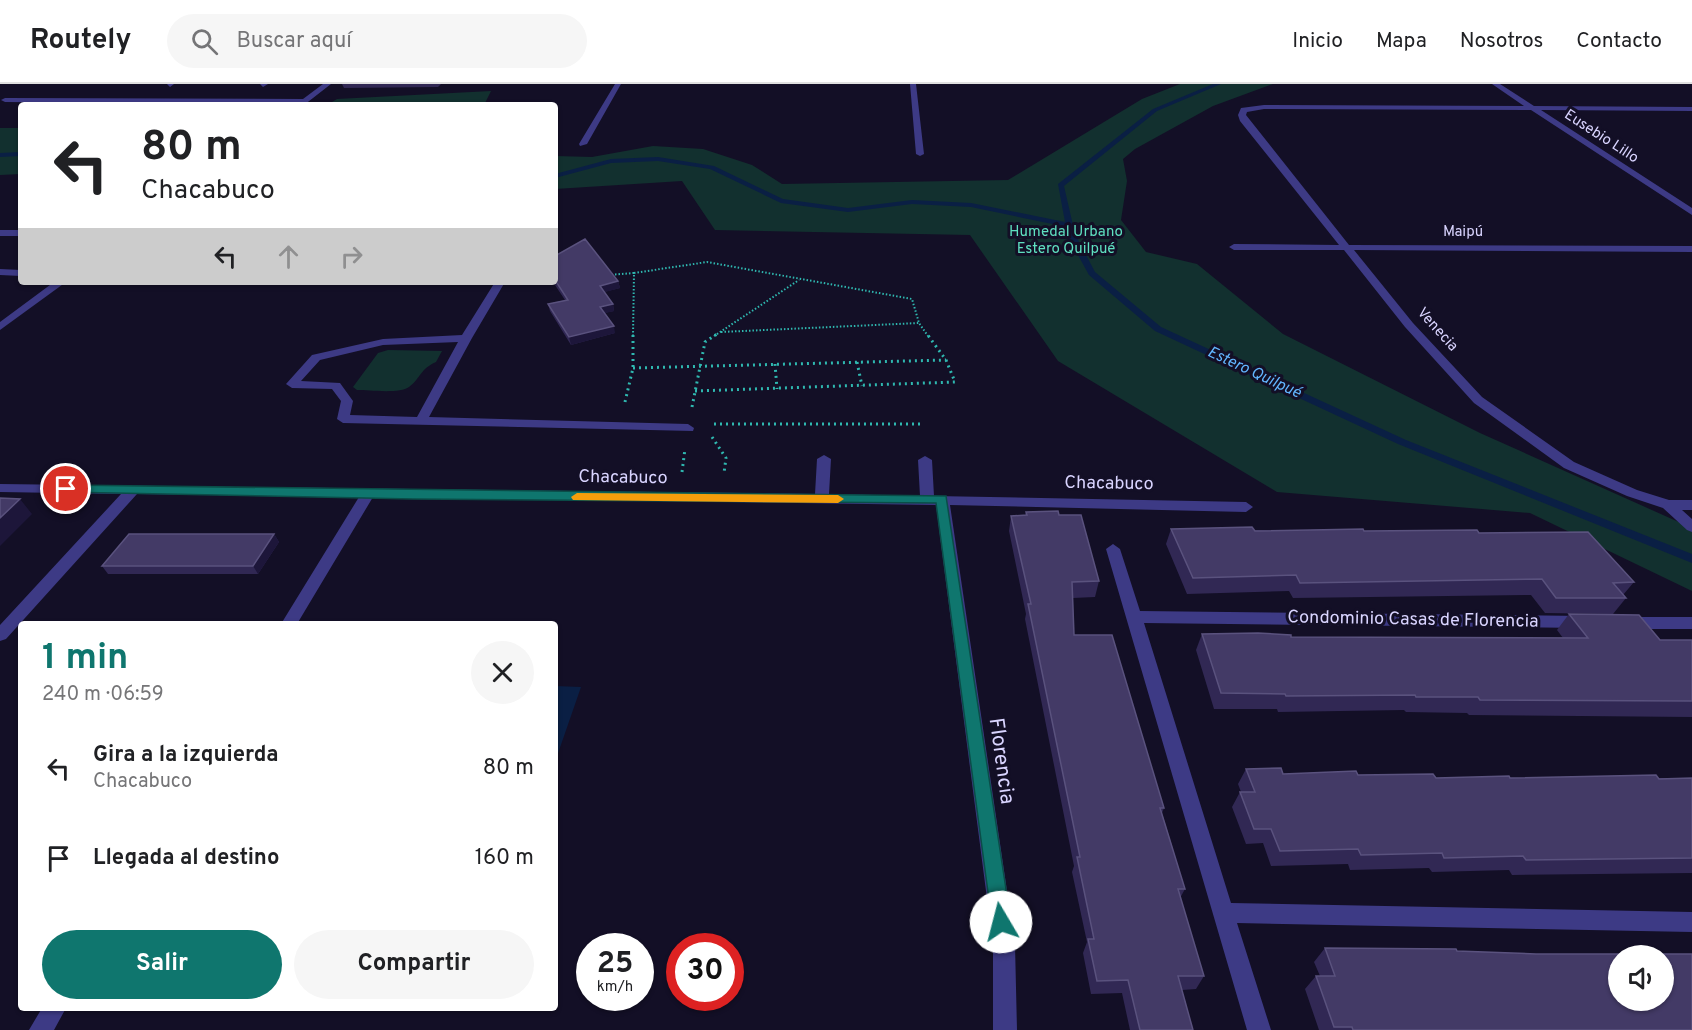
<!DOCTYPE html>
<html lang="es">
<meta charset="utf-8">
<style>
:root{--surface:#fff;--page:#f6f6f6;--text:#202124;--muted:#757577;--line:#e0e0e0;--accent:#0f766e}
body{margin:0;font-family:Overpass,sans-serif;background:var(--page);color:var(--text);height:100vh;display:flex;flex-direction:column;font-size:22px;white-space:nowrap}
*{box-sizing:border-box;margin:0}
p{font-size:20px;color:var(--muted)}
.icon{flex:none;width:33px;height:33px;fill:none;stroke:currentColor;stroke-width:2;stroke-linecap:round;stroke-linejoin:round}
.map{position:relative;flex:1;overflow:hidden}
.side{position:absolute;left:18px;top:537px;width:540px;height:390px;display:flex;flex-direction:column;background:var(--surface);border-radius:6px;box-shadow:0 2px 4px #0004}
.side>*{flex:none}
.guide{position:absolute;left:18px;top:18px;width:540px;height:183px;border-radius:6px;box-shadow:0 2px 4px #0004;background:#fff;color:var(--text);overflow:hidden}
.buttons{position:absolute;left:1608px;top:861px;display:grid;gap:12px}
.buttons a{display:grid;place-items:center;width:66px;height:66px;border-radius:50%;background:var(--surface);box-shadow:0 2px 4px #0004;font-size:30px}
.speed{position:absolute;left:576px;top:849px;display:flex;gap:12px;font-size:30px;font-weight:700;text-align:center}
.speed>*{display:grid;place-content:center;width:78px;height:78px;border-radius:50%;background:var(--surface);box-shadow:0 2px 4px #0004;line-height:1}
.speed small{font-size:15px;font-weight:400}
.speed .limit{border:9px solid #d22;background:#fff;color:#111}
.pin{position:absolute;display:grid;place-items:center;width:51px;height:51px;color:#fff;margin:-26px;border:3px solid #fff;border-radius:50%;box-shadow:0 2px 6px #0007}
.me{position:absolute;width:66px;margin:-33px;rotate:352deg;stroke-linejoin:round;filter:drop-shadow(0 0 4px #0008)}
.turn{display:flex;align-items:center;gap:21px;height:126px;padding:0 24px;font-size:27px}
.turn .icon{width:78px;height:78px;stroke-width:2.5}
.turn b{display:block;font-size:42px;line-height:51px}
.lanes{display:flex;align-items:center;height:57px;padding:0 24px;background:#0003;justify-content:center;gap:30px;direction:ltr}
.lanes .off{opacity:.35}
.round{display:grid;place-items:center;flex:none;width:63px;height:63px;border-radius:32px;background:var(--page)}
.head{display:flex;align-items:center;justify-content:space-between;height:102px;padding:0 24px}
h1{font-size:36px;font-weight:700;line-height:45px;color:var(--accent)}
.action{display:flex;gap:12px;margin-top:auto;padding:12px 24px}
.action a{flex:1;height:69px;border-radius:36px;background:var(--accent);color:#fff;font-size:24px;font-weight:700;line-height:69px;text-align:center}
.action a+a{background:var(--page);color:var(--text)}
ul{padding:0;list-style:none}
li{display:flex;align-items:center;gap:18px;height:90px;padding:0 24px}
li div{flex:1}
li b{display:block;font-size:22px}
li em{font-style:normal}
header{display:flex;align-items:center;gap:36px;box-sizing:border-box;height:84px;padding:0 30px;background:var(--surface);border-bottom:2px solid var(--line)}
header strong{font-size:28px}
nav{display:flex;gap:33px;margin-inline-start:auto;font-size:21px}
.search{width:420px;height:54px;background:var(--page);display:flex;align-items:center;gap:15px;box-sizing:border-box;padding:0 21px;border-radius:33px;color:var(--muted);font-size:22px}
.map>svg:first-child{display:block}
.green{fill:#12302f}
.water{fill:#0a1f44}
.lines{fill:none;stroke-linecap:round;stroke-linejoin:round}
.stream{fill:#0a1f44;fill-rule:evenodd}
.path-far1{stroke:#2fb8b0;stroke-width:2;stroke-dasharray:1.5 2;stroke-linecap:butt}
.path{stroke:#2fb8b0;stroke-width:3;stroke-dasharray:2 4;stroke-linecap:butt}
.minor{fill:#3d3a85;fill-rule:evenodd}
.wall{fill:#312854}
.shaded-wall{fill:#1d163a}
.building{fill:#433a66;stroke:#5a527e;stroke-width:1.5;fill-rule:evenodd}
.route{fill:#0f766e;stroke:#0a4d48;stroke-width:1.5}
.slow{fill:#f59e0b}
.labels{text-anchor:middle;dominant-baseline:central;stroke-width:6;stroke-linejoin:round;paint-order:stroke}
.far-street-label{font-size:15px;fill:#d9d4ff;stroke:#130f26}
.far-park-label{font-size:15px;fill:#5fe0c0;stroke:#130f26}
.far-water-label{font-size:16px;font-style:italic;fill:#62b6ff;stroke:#130f26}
.street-label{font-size:18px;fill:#d9d4ff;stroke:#130f26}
.near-street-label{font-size:21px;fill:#d9d4ff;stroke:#130f26}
</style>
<header>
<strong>Routely</strong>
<div class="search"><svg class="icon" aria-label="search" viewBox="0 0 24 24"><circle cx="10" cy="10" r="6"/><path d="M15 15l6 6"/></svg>Buscar aquí</div>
<nav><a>Inicio</a><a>Mapa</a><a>Nosotros</a><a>Contacto</a></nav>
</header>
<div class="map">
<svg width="1692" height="946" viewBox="0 0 1692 946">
<rect width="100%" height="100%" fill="#130f26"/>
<!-- green -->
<path class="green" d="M1180,0H1273L1213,22L1135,65L1123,75L1127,97L1121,136L1146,168L1197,180L1283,250L1480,349L1692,444V507L1530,429L1277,408L1058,277L970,151L715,146L682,97L555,105V72L592,73L653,62L703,65L752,81L782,100L1008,96L1142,15Z
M491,7L484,21H327L337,15Z
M0,44H21V90L0,91Z
M388,266L442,267L436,278C420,285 421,294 409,303C400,310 369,306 357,306L353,303L378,269Z"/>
<!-- water -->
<path class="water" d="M555,602L581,603L555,678Z"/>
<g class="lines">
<!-- stream -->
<path class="stream" d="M1213,0H1221L1157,27L1064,102L1075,150L1095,188L1161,243L1406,356L1692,470V479L1398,360L1155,247L1089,191L1062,142L971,123L912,120L848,128L781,119L710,85L658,77L611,79L555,94V90L611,75L658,73L714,82L783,115L848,124L912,116L971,119L1065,138L1058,100L1153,25Z
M21,68V72L0,73V69Z"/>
<!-- path-far1 -->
<path class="path-far1" d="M608,191L634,189
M721,248L919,239
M633,252L634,189L707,178L912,215L919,239L928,252
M714,252L799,196"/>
<!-- path -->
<path class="path" d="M857,278L862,302
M775,280L777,305
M633,284L946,276
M695,307L955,298L946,276L927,250
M625,318L633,284V250
M692,323L705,258L717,250
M714,340H920
M712,353L726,374L724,389
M682,388L685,365"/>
<!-- minor -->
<path class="minor" d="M167,0H174L170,3Z
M260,0H268L263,3Z
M323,0H331L304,21L5,18L1,16L5,14L303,15Z
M615,0H621L587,60L580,62L579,60Z
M910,0H916L924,70L920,72L916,70Z
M1492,0H1500L1534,22L1692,23V27L1541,26L1692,124V131L1531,26L1264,25L1247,28L1246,31L1349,161L1692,162V168L1354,166L1413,239L1482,313L1574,378L1637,406L1669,416H1692V426H1682L1692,435V448L1687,446L1663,424L1627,412L1564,384L1474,319L1405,243L1344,166H1234L1229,163L1234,160L1339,161L1240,37L1238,31L1241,24L1264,21L1524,22Z
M0,146H21V152H0Z
M0,185L21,186V192L0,191Z
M54,198H66L0,246V238Z
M495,198H505L472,254L429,333L688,340L694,344L693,347L343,339L337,335L341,317L332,305L292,304L286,300L312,271L383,255L462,251ZM458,258L417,333L350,331L353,317L340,299L301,297L320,276L383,261Z
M824,371L831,375L829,410L920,412L918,376L925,372L932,376L934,412L1246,418L1253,423L1246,428L950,421L1015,861L1017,946H993V861L936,421L373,413L297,540H281L359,413L137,410L6,555L0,557V541L121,410L0,408V400L815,410L817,375Z
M1113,460L1120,465L1140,527L1583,532L1589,534L1591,538L1589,542L1583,544L1144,539L1231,819L1692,828V848L1237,839L1271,946H1247L1106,465Z
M1625,533H1692V545H1625L1619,543L1617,539L1619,535Z
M42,924H66L54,946H29Z"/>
</g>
<!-- wall -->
<path class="wall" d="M342,0H441L438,3L344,4Z
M555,172L618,197L620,204L604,208L613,220L614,227L604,229L615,249L571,261L550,227L548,220L565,216L553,198H555Z
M1026,428L1059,431L1099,497L1095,513L1073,514L1074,551L1164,724L1162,729L1185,805L1180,814L1204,892L1196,905L1182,906L1193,946H1130L1122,909L1091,910L1083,869L1087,858L1072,788L1074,782L1025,535L1026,530L1009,447L1011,432L1025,431Z
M1171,445L1479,449L1634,498L1623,511L1626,514L1613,530L1545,529L1531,511L1293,514L1289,507L1187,510L1166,460Z
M274,450L279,458L258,490H108L102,482Z
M1569,530L1660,556H1692V633L1469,631L1467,629L1406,628L1404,626L1278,628L1277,625H1214L1196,566L1202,550L1291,553L1563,554L1557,546Z
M1246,685L1283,690L1436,694H1692V789L1512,791L1509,786L1432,788L1429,784L1350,786L1348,780L1271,782L1263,759L1246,760L1232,723L1240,708H1241L1238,700Z
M1325,864L1457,867L1692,946H1319L1305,905L1316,892H1320L1314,878Z"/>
<!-- shaded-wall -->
<path class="shaded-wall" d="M618,197L620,204L601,209L600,202Z
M613,220L614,227L601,230L600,223Z
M614,242L615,249L571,261L569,253Z
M20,415L32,430L0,462V434Z
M274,450L279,458L258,490L253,482Z"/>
<!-- building -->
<path class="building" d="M585,155L618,197L600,202L613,220L600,223L614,242L569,253L548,220L568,216L555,196V172Z
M0,414L20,415L0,434Z
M1058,427L1059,431H1081L1099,497L1072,498L1074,551H1112L1164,724H1160L1185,805H1178L1204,892H1178L1193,946H1140L1128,896L1097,897L1088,855H1094L1077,773H1080L1028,520H1031L1011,432L1027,431L1026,428Z
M1252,443L1255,447L1363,445L1364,447L1477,446L1479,449L1588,448L1634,498L1613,499L1626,514H1556L1542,495L1300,499L1296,491L1193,494L1171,445Z
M129,450H274L253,482H102Z
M1569,530L1639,531L1660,556H1692V617L1480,616L1478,613H1416L1415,611L1286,612L1285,610L1221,609L1202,550L1258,549L1291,551V553L1588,554Z
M1281,684L1283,690L1356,687L1358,691L1433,690L1436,694L1509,692L1510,694L1656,691L1659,695L1692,694V774L1526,776L1523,772L1444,774L1442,769L1361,771L1358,765L1280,767L1271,745H1254L1240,708H1255L1246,685Z
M1325,864L1456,865L1457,867L1536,870H1692V946H1353L1352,943H1334L1316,892H1335ZM1618,872H1664V916H1618Z"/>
<!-- route -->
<path class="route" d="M66,401L946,412L1011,838L1008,844L1001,847L994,844L992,838L936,419L413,415L62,408L60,405Z"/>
<!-- slow -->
<path class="slow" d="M577,409L838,411L844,415L838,419L573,416L571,413Z"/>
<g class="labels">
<!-- far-street labels -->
<g class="far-street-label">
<text transform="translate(1601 53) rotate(33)">Eusebio Lillo</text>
<text x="1463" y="148">Maipú</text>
<text transform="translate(1437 246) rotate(48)">Venecia</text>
</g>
<!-- far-park labels -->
<g class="far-park-label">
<text x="1066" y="148">Humedal Urbano<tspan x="1066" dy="17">Estero Quilpué</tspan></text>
</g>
<!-- far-water labels -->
<g class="far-water-label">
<text transform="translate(1254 289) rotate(25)">Estero Quilpué</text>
</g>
<!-- street labels -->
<g class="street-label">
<text transform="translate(623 394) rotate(1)">Chacabuco</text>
<text transform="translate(1109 400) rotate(1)">Chacabuco</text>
<text transform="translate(1413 536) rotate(1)">Condominio Casas de Florencia</text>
</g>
<!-- near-street labels -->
<g class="near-street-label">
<text transform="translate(1001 677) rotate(82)">Florencia</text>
</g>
</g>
</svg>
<div class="buttons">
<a><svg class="icon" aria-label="sound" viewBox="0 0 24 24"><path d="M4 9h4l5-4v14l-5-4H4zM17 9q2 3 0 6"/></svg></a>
</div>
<div class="speed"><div>25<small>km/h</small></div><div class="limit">30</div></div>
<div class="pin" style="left:66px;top:405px;background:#d93025"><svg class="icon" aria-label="arrive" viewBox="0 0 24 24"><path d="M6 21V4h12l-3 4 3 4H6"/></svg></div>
<svg class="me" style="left:1001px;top:838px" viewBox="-20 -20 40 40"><circle r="19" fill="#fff"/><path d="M0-13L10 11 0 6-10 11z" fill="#0f766e"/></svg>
<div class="guide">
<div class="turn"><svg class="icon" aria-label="left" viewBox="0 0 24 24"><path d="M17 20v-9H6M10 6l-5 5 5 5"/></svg><div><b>80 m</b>Chacabuco</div></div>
<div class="lanes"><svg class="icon" aria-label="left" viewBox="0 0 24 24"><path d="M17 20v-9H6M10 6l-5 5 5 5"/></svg><svg class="icon off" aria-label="ahead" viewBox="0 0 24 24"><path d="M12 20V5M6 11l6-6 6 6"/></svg><svg class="icon off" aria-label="right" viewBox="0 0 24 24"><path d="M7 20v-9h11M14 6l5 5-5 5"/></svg></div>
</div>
<section class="side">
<div class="head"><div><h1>1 min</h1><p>240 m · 06:59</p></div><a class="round"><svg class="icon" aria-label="close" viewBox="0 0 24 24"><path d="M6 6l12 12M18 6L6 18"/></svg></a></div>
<ul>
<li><svg class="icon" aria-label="left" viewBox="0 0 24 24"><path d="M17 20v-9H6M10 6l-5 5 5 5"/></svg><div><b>Gira a la izquierda</b><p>Chacabuco</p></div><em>80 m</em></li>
<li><svg class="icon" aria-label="arrive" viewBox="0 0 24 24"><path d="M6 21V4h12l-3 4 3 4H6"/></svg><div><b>Llegada al destino</b></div><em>160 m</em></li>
</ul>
<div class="action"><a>Salir</a><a>Compartir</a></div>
</section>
</div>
